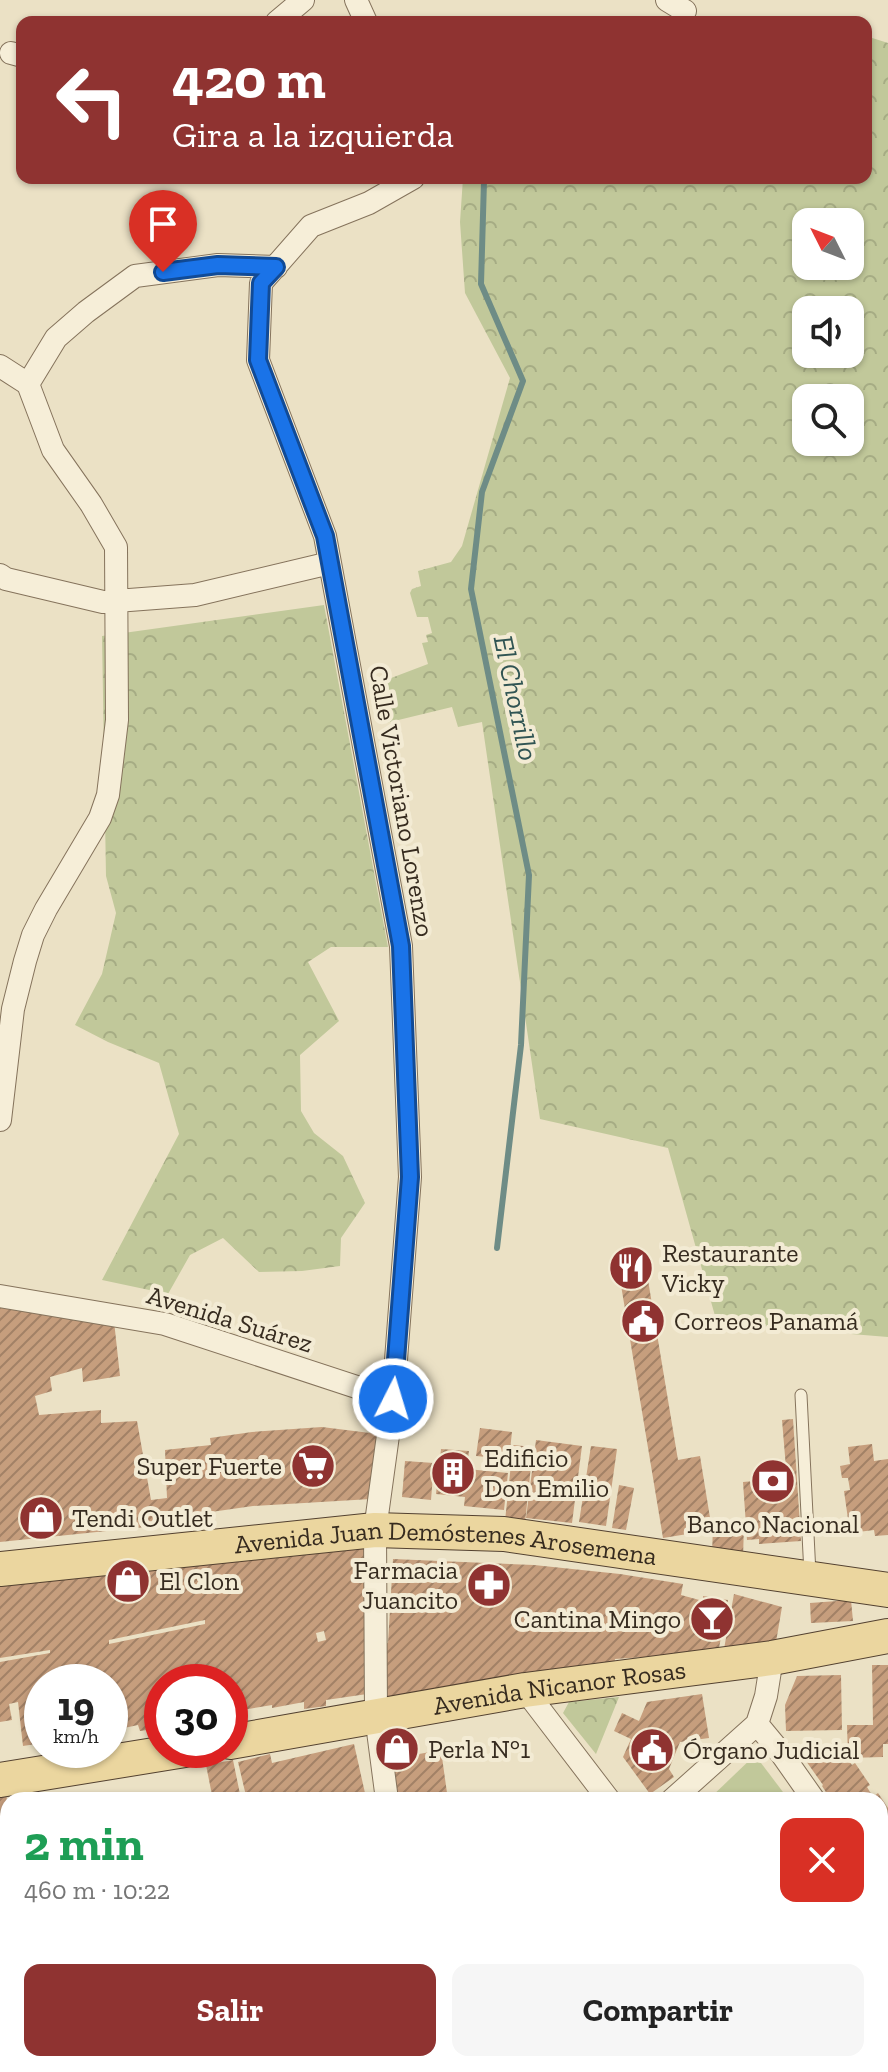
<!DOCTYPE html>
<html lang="es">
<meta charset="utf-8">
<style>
:root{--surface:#fff;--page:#f6f6f6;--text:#222;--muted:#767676;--accent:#8f3331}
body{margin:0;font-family:"Zilla Slab",serif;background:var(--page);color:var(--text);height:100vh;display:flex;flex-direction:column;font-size:30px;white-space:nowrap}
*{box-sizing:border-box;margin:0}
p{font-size:26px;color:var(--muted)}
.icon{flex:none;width:44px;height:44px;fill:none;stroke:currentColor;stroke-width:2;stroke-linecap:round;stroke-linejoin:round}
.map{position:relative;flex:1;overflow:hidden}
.side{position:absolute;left:0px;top:1792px;width:888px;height:280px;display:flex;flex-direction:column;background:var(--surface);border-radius:24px 24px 0 0;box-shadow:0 2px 6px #0004}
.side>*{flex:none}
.guide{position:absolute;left:16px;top:16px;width:856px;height:168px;border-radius:16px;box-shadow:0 2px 6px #0004;background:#8f3331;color:#fff;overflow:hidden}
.needle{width:52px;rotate:312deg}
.buttons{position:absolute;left:792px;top:208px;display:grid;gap:16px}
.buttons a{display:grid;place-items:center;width:72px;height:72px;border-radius:16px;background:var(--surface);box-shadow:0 2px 6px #0004;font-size:40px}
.speed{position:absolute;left:24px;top:1664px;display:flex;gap:16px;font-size:40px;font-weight:700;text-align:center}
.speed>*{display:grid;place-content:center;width:104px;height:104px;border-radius:50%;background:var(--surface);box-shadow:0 2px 6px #0004;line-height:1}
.speed small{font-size:20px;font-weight:400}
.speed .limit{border:12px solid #d22;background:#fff;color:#111}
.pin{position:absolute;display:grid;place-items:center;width:68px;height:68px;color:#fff;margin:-82px -34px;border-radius:50% 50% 50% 0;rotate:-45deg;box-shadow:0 0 8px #0007}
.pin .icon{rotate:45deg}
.me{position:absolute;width:88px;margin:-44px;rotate:5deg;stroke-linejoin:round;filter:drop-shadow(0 0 6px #0008)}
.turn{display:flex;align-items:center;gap:28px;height:168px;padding:0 24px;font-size:36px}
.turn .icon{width:104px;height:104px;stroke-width:2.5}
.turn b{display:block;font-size:56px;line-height:68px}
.round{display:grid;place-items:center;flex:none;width:84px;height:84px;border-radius:16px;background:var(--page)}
.summary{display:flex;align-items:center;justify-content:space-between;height:136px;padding:0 24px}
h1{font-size:48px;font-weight:700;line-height:60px;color:#1e9e55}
.button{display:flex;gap:16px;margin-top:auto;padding:16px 24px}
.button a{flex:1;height:92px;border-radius:16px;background:var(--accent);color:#fff;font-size:32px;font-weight:700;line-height:92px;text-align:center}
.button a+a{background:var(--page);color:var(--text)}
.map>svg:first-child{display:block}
.green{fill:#c1c89a}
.forest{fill:url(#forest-crowns);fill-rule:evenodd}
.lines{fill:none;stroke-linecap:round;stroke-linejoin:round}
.stream{stroke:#6e8c86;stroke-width:6}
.building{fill:url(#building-hatch);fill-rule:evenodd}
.service-casing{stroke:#85735c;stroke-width:13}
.minor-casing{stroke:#85735c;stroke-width:24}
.tertiary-casing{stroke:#85735c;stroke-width:28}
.primary-casing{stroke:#534130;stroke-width:36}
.service{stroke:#f6eed8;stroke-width:11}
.minor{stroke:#f6eed8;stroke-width:22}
.tertiary{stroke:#f6eed8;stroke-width:26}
.primary{stroke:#ebd69f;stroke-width:34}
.route-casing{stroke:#114b97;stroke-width:20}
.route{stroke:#1a73e8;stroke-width:14}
.labels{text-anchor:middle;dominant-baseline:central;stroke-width:8;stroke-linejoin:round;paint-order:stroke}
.street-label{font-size:26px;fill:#362b1f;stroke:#f3ebd4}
.poi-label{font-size:26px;fill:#362b1f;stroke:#f3ebd4;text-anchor:start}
.water-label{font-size:28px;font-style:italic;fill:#305453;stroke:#f3ebd4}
</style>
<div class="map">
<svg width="888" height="2072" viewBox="0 0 888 2072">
<defs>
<pattern id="forest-crowns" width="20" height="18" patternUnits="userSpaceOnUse" patternTransform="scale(2)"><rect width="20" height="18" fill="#c1c89a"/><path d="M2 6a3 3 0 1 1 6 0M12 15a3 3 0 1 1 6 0" fill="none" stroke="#a6ac84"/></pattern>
<pattern id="building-hatch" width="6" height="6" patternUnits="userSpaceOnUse" patternTransform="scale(2)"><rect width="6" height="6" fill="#c69e7d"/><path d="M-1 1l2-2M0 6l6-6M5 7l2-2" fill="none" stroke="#a28166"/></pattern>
</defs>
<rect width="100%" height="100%" fill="#ebe1c5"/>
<!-- green -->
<path class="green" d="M755,1755L789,1800H708Z"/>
<!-- forest -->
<path class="forest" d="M866,36L888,43V1337L717,1323L668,1148L540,1119L482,722L458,727L452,707L386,723L378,683L428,664L422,643L428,642L426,635L432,633L428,617H417L410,593L412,589L421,586L418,571L451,562L462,546L510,378L465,293L460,222L463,178H866ZM806,222H850V266H806ZM806,310H850V354H806ZM806,398H850V442H806Z
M324,605L388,947H331L308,962L339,1021L300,1055L301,1111L314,1133L343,1156L365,1203L341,1238L340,1266L302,1271L259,1272L223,1238L190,1255L168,1294L102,1280L179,1134L159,1063L108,1042L75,1025L102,974L116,913L106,876L102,636Z
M619,1697L596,1754L563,1713L569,1702Z"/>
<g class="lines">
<!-- stream -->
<path class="stream" d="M475,178L484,181L481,284L523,381L482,492L471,589L529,875L521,1045L497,1248"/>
</g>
<!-- building -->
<path class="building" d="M644,1256L678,1460L700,1456L712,1530L663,1538L617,1261Z
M0,1300L114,1321L120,1376L83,1382L82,1368L50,1377L52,1391L35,1396L39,1415L101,1410V1423L137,1421L151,1500L167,1498L165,1450L211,1445L210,1438L252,1432L322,1427L378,1434L371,1499L253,1506L169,1518L168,1511L153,1514L155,1526L0,1542Z
M793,1419L801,1541L759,1544V1539L747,1540L743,1482L754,1481V1470L786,1468L782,1420Z
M480,1428L512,1432L509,1459L476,1456Z
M536,1440L582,1446L572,1523L526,1518Z
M872,1444L874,1461L888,1459V1535L875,1536L874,1530L850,1533L844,1491L850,1490L848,1478H842L840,1466L850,1464L848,1447Z
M513,1445L533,1447L525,1523L505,1521Z
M591,1446L617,1449L606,1526L579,1522Z
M441,1449L469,1451L467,1469L508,1473L504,1510L464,1506L465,1497L436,1494Z
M405,1461L434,1463L431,1500L402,1497Z
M619,1485L634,1488L626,1530L612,1528Z
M713,1524L744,1525L743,1558L712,1556Z
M367,1540L374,1693L326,1700V1706L304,1709V1702L272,1708V1705L230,1712V1682H162V1723L153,1725L154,1729L140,1731L138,1725L110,1731V1682H42V1743L23,1746L18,1702L9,1704L12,1720L0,1722V1662L50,1653V1650L0,1658V1575ZM205,1620V1624L109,1644V1640ZM324,1631L326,1640L318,1642L316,1633Z
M393,1559L534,1565L620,1574L683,1584L681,1595L703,1601V1596L728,1600L719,1648L645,1657L615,1659L614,1665L384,1698L380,1644L388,1643ZM641,1615L677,1621L641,1628Z
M734,1594L782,1607L776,1642L724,1649Z
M851,1600L853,1621L811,1623L810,1603Z
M872,1665H888V1744H883V1757L848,1758L847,1725H873Z
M841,1675L842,1730L786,1731L785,1705L797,1676Z
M702,1694L709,1738L680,1742L669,1769L674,1777L650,1794L623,1757L631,1739L614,1731L622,1713L639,1721L647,1702Z
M405,1734L408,1756L441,1750L448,1800H396L386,1737Z
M835,1741L852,1765L855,1763L870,1785L867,1787L873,1797L878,1793L888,1808V1823L880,1829V1800H831L822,1786L823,1785L806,1761Z
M354,1744L365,1793L339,1800H247L238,1762L270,1754L272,1763Z
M233,1760L241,1799L213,1800L206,1765Z
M0,1792H6L8,1811V1837L0,1838Z
M570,1793L576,1800H563L562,1794Z
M888,1852V1874L880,1863V1858Z
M8,1908V1938L0,1939V1909Z
M880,1935L888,1947V1969L880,1975Z
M8,1948V1981L0,1983V1950Z
M888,1978V2015L880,2021V1984Z
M8,1990V2026L0,2025V1994Z
M880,2026L888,2035V2044L880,2051Z
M0,2033L8,2040V2064H20L13,2072H0Z
M884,2056L888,2062V2072H863L873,2064H880V2059Z
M27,2064H66L69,2071L30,2072Z
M145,2064H158L162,2072H128Z
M269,2064H317L325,2072H258Z
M497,2064H515L506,2072Z
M533,2064H557L563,2072H523Z
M658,2064H688L680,2072H656L653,2069Z
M782,2064H807L815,2072H774Z
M846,2064H864L854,2072Z"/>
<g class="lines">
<!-- service casing -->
<g class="service-casing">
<path id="service" d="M801,1395L810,1574"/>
</g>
<!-- minor casing -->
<g class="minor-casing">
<path id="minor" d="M356,0L366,22
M667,0L685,11
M277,22L303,0
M11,53L22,56
M0,366L28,384
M0,575L6,579L103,602L195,595L330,563
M0,1120L13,1009L25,961L33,935L46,909L100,818L108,795L117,720L116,547L91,504L53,450L28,384L56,338L86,312L135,276L218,265L276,267
M0,1296L165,1324L393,1399
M525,1690L609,1800
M757,1724L781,1753L814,1800
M387,1800L376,1716L375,1530L393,1399L410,1177L401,946L325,536L258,360L261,283L311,226L369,203L413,178
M672,1800L757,1724L766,1696L772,1658
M880,1894L888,1906
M467,2064L473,2072
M824,2064L831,2072
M384,2072L393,2064"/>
</g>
<!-- tertiary casing -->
<g class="tertiary-casing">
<path id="tertiary" d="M86,2064L90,2072"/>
</g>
<!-- primary casing -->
<g class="primary-casing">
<g id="primary">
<path id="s1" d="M0,1569L375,1530L504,1534L888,1590"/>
<path id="s2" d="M230,1742L525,1690L772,1658L888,1636"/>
<path d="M0,1780L185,1750"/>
</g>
</g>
<!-- service -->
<use href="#service" class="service"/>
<!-- minor -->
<use href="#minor" class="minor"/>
<!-- tertiary -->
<use href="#tertiary" class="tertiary"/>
<!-- primary -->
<use href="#primary" class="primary"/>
</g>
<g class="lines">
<!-- route casing -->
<g class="route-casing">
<path id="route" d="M163,272L218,265L276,267L261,283L258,360L325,536L401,946L410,1177L393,1399"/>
</g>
<!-- route -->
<use href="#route" class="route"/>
</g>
<!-- icons -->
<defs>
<g id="restaurant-disc" transform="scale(2.3)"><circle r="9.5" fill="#8f3331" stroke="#f3ebd4"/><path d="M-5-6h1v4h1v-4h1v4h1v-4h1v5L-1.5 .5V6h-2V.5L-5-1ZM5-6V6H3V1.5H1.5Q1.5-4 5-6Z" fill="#fff"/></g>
<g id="civic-disc" transform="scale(2.3)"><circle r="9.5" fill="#8f3331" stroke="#f3ebd4"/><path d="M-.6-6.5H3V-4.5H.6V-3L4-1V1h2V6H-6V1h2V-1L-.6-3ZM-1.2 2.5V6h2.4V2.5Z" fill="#fff"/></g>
<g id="supermarket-disc" transform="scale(2.3)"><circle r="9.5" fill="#8f3331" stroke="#f3ebd4"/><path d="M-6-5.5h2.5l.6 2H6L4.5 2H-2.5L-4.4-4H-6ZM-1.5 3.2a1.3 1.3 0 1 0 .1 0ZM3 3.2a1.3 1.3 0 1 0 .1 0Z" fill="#fff"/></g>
<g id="building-disc" transform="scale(2.3)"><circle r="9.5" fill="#8f3331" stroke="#f3ebd4"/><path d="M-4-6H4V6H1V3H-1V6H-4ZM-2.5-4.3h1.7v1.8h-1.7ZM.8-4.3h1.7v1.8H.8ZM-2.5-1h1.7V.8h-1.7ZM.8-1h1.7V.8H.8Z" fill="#fff"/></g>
<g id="bank-disc" transform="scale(2.3)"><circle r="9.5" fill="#8f3331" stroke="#f3ebd4"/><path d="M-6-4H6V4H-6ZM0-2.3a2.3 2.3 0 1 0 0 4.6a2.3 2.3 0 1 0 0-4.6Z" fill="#fff"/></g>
<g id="shop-disc" transform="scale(2.3)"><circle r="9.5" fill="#8f3331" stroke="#f3ebd4"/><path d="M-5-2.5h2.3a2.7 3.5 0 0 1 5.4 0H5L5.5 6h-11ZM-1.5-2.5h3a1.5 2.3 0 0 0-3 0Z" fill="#fff"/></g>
<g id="pharmacy-disc" transform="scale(2.3)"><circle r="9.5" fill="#8f3331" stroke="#f3ebd4"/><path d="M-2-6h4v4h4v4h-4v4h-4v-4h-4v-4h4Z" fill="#fff"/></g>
<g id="bar-disc" transform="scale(2.3)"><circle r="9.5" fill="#8f3331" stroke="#f3ebd4"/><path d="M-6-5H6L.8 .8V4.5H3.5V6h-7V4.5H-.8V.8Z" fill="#fff"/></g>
</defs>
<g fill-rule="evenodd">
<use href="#restaurant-disc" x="631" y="1268"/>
<use href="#civic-disc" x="643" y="1321"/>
<use href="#supermarket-disc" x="313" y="1466"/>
<use href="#building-disc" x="453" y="1473"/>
<use href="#bank-disc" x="773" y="1481"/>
<use href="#shop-disc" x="41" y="1518"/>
<use href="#shop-disc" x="128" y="1581"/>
<use href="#pharmacy-disc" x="489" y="1585"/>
<use href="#bar-disc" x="712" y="1619"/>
<use href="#shop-disc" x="397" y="1749"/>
<use href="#civic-disc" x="652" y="1750"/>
</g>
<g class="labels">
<!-- street labels -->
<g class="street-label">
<text transform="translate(402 801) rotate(80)">Calle Victoriano Lorenzo</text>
<text transform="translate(230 1319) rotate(17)">Avenida Suárez</text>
<text stroke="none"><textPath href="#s1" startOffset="448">Avenida Juan Demóstenes Arosemena</textPath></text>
<text stroke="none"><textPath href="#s2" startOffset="334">Avenida Nicanor Rosas</textPath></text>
</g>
<!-- poi labels -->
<g class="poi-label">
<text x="662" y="1253">Restaurante<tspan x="662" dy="30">Vicky</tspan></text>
<text x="674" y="1321">Correos Panamá</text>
<text x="484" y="1458">Edificio<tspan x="484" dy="30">Don Emilio</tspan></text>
<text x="282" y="1466" text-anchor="end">Super Fuerte</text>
<text x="72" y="1518">Tendi Outlet</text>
<text x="773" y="1524" text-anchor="middle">Banco Nacional</text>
<text x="458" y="1570" text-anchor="end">Farmacia<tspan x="458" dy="30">Juancito</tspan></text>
<text x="159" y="1581">El Clon</text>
<text x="681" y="1619" text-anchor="end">Cantina Mingo</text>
<text x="428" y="1749">Perla N°1</text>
<text x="683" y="1750">Órgano Judicial</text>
</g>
<!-- water labels -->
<g class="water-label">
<text transform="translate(516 698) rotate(78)">El Chorrillo</text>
</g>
</g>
</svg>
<div class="buttons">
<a><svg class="needle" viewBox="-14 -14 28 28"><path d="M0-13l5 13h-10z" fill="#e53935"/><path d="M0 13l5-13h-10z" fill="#767676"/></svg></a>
<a><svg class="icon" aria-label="sound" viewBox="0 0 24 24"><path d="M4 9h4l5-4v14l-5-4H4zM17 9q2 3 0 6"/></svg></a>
<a><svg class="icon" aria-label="search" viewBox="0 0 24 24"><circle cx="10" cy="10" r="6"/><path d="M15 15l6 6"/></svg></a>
</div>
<div class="speed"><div>19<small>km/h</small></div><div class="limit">30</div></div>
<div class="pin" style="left:163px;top:272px;background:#d93025"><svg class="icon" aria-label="arrive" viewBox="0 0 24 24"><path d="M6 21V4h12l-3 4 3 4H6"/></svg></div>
<svg class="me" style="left:393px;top:1399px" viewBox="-20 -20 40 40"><circle r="17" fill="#1a73e8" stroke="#fff" stroke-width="3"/><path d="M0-11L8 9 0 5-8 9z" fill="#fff"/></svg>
<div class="guide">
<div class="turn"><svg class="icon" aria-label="left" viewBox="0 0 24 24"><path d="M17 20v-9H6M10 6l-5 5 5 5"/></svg><div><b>420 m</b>Gira a la izquierda</div></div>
</div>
<section class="side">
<div class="summary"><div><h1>2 min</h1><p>460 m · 10:22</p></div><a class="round" style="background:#d93025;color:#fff"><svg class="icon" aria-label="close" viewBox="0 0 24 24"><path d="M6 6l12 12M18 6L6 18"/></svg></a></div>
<div class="button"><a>Salir</a><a>Compartir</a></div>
</section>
</div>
